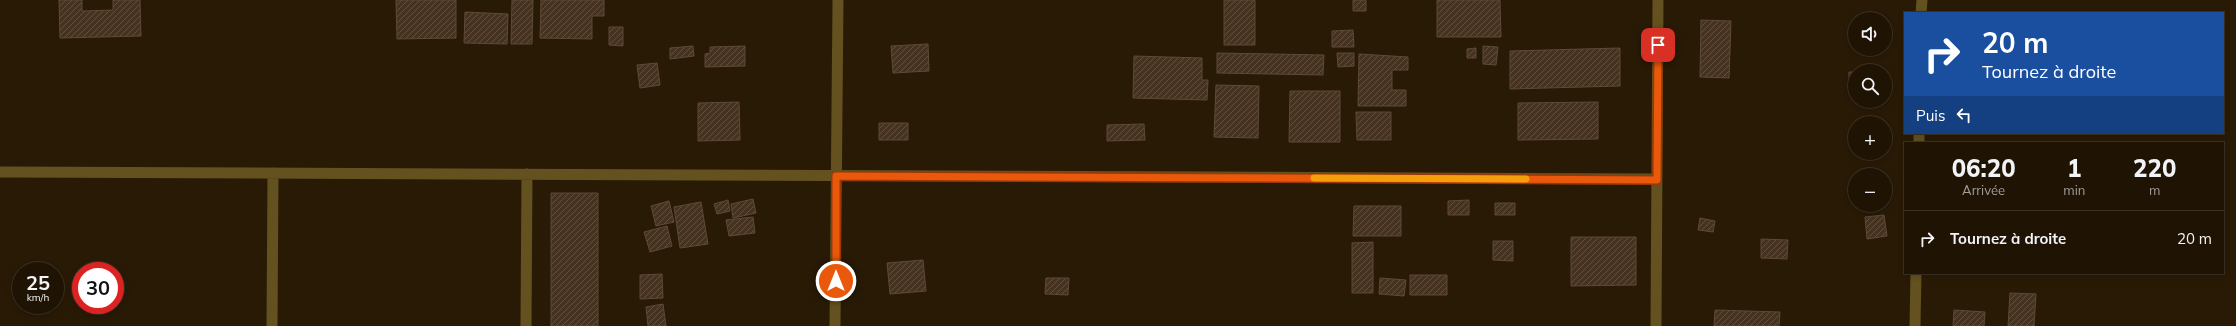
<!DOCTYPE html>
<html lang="fr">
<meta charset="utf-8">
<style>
:root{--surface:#1f1404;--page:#271d0e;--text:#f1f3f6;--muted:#a19e9a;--line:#3c3326}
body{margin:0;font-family:Mulish,sans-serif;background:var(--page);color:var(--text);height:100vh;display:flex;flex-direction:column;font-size:15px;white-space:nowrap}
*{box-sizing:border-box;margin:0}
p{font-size:13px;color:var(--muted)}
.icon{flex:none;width:22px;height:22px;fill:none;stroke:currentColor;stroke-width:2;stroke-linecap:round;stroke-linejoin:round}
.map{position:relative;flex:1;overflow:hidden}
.panel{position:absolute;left:1904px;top:142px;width:320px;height:132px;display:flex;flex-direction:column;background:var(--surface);border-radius:0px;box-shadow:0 2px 6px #0003,0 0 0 1px var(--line)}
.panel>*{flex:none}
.banner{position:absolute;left:1904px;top:12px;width:320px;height:122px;border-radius:0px;box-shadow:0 2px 6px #0003,0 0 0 1px var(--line);background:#1a4fa0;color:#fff;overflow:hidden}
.tools{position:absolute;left:1848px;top:12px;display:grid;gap:8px}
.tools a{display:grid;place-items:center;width:44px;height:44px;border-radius:50%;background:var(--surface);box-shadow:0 2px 6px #0003,0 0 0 1px var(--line);font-size:20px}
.speed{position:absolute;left:12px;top:262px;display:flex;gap:8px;font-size:20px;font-weight:700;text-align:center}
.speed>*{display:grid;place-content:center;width:52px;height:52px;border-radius:50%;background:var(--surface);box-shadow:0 2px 6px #0003,0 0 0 1px var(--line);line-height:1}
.speed small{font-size:10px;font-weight:400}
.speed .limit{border:6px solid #d22;background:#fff;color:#111}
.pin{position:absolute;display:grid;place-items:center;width:34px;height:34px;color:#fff;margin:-17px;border-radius:8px;box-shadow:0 2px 6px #0006}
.me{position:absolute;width:44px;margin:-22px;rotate:0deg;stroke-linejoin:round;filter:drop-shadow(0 0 3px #0008)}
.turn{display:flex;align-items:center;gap:14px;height:84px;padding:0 12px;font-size:18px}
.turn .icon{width:52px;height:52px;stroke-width:2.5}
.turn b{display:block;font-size:28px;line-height:34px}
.then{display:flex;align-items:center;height:38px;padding:0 12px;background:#0003;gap:8px;font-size:15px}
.eta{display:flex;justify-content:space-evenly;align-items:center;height:68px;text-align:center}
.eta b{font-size:24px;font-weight:800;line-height:28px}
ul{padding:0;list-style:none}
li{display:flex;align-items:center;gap:12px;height:56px;padding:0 12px;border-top:1px solid var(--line)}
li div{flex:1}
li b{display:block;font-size:15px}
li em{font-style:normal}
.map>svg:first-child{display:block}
.building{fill:url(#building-hatch);stroke:#5f4938}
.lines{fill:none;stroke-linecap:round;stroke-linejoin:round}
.minor{stroke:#63511f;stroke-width:11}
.route-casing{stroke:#983908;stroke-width:10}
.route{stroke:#ea580c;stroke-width:7}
.slow{stroke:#f59e0b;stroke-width:7}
</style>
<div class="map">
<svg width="2236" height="326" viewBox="0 0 2236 326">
<defs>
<pattern id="building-hatch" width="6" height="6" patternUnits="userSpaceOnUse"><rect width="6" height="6" fill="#463221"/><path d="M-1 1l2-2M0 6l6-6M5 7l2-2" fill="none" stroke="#614f40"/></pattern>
</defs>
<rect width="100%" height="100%" fill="#291a06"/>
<!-- building -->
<path class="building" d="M59,0H82V11L113,10V0H140L141,36L60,38Z
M396,0H456V38L397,39Z
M512,0H533L532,44H511Z
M541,0H604V16H592V39L540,38Z
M1224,0H1255V45H1224Z
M1353,0H1366V11H1353Z
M1437,0H1500L1501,37H1437Z
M465,12L508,14L507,44L464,43Z
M1701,20L1731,21L1729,78L1700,77Z
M609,27H623V46L609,45Z
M1353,30L1354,47H1332V31Z
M928,44L929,71L893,73L891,46Z
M693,46L694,56L670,59V48Z
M745,46V66L705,67V54L710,53V47Z
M1483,46L1498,47L1496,65L1483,64Z
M1476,48V58H1467V49Z
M1620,48V86L1510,89V51Z
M1217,53L1324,55L1323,75L1217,73Z
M1337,53H1354V66L1338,67Z
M1359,54L1408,57V70H1392V90H1406V106H1358Z
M1134,56L1202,58V80H1208L1207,100L1133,98Z
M657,63L660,85L640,88L637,65Z
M1849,72H1855V94H1849Z
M1216,85L1259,86L1258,138L1214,137Z
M1290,91H1340V142H1289Z
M739,102L740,140L698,141V103Z
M1598,102V139L1518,140V103Z
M1356,112H1391V140H1357Z
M879,123H908V140H879Z
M1144,124L1145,140L1107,141V125Z
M551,193H598V326H551Z
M753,199L756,213L733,218L731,204Z
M728,200L730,211L717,214L714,204Z
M1469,200V215H1448V201Z
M669,201L674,222L656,226L651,206Z
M701,202L708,244L680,248L674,207Z
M1495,203H1515V215H1495Z
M1354,206H1401V236H1353Z
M1884,215L1887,236L1867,239L1865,217Z
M753,217L755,233L729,236L726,220Z
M1700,218L1715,221L1713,232L1698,230Z
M667,226L672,246L650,252L644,232Z
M1571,237H1636V285L1571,286Z
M1761,239L1788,240L1787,259L1761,258Z
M1493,241H1513V261L1493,260Z
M1373,242V293H1352V243Z
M923,260L926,291L890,294L887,263Z
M662,274L663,298L640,299V275Z
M1410,275H1447V295H1410Z
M1046,278H1069L1068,295L1045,294Z
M1380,278L1406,280L1404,296L1379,294Z
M2010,293L2036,294L2034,326H2008Z
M663,304L666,326H648L646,307Z
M1715,310L1780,312L1779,326H1714Z
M1954,310L1985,312L1984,326H1953Z"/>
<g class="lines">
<!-- minor -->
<path class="minor" d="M1921,13L1922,0
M1919,143V133
M0,172L1657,179
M272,326L273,173
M526,326L527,174
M835,326L838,0
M1656,326L1658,0
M1915,326L1916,273"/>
</g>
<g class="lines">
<!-- route casing -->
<g class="route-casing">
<path id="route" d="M836,281V176L1657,180L1658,45"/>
</g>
<!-- route -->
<use href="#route" class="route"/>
<!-- slow -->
<path class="slow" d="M1314,178L1526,179"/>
</g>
</svg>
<div class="tools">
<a><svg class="icon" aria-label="sound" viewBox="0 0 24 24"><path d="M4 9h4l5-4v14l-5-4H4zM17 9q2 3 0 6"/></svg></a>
<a><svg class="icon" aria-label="search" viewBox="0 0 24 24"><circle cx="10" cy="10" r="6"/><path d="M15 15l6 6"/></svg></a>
<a>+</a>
<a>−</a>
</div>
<div class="speed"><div>25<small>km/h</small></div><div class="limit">30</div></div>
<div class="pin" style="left:1658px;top:45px;background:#d93025"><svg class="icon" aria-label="arrive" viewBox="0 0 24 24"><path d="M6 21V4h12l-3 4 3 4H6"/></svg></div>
<svg class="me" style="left:836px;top:281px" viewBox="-20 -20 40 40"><circle r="17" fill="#ea580c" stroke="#fff" stroke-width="3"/><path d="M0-11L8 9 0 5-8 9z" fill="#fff"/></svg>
<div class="banner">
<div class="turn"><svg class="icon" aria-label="right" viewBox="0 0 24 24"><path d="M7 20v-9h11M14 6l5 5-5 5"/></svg><div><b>20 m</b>Tournez à droite</div></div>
<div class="then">Puis<svg class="icon" aria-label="left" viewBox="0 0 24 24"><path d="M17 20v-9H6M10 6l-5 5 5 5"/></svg></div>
</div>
<section class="panel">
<div class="eta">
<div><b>06:20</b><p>Arrivée</p></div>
<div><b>1</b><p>min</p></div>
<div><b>220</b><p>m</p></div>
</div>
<ul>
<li><svg class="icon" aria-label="right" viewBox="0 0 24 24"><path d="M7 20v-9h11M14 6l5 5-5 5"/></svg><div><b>Tournez à droite</b></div><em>20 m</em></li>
</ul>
</section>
</div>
